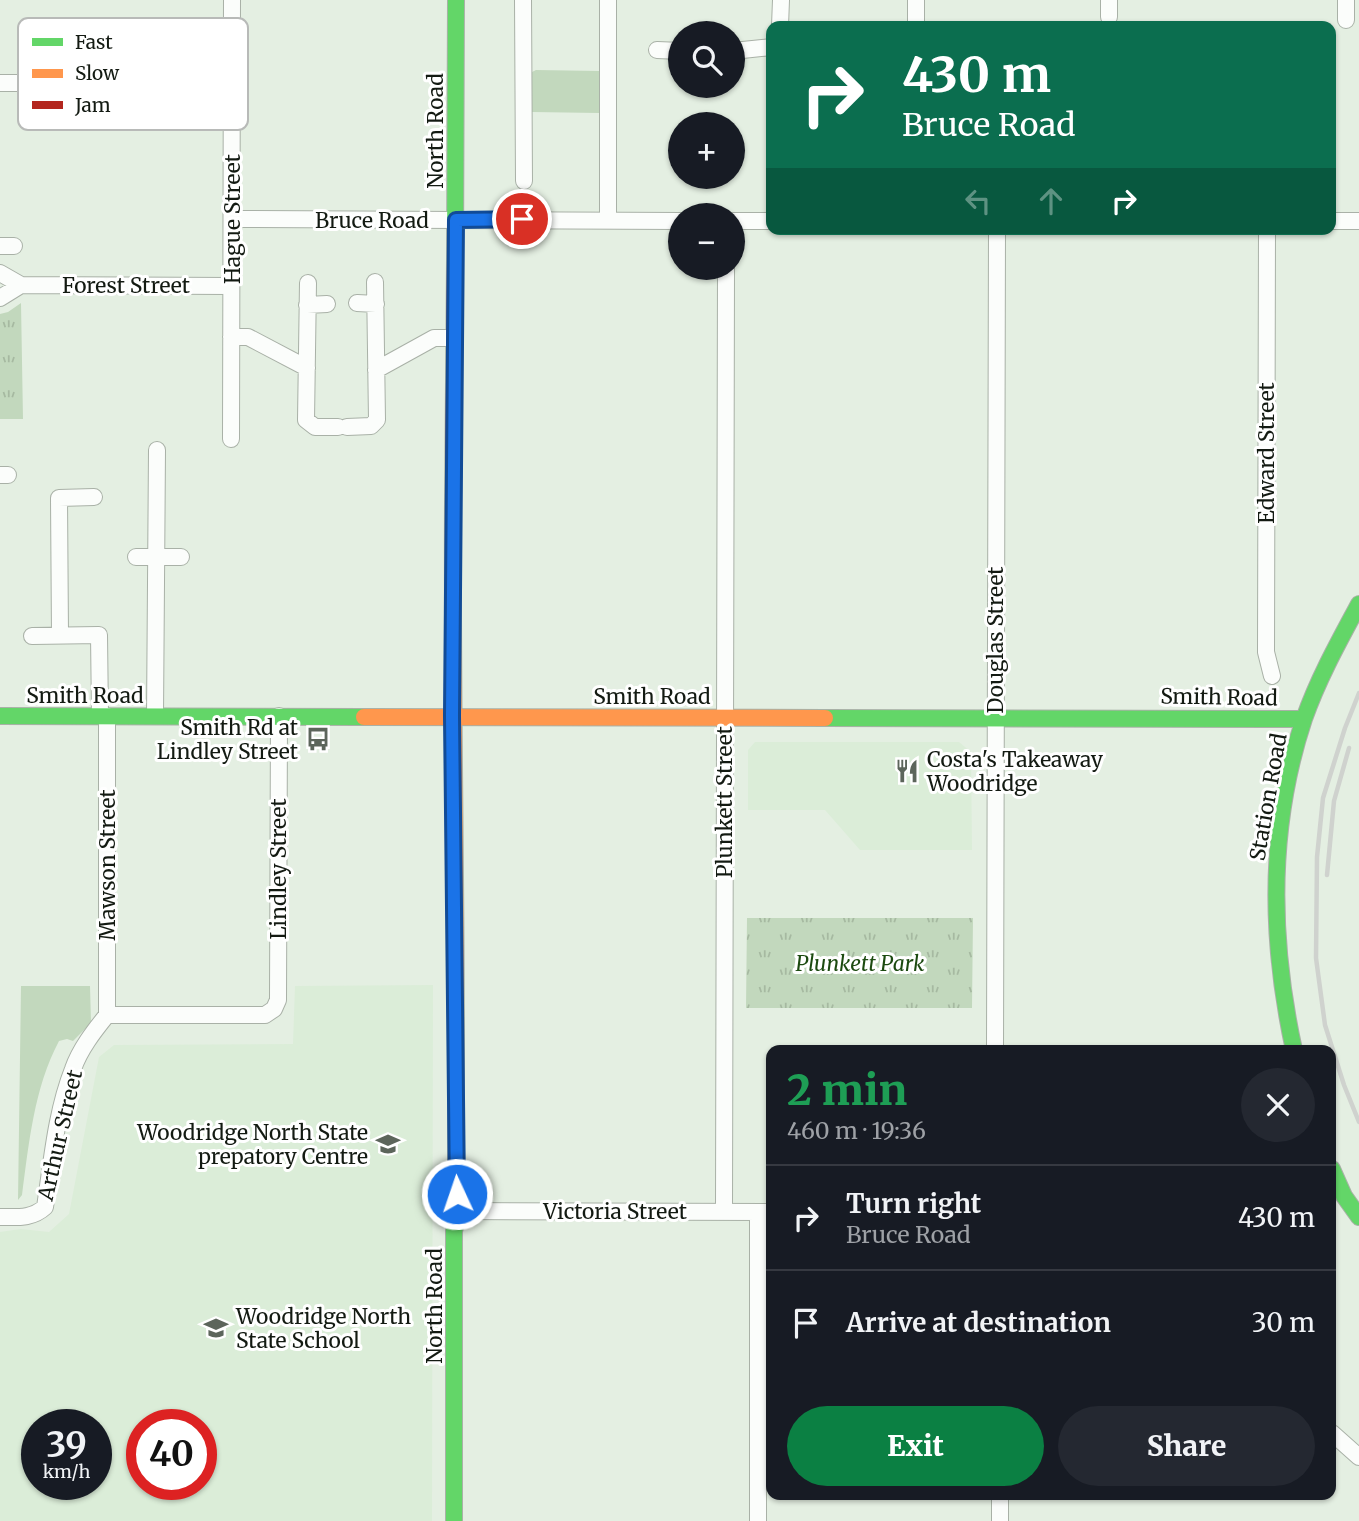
<!DOCTYPE html>
<meta charset="utf-8">
<style>
:root{--surface:#171b24;--page:#242831;--text:#f1f3f6;--muted:#9ea1a6;--line:#363941;--accent:#0b8043}
body{margin:0;font-family:Merriweather,serif;background:var(--page);color:var(--text);height:100vh;display:flex;flex-direction:column;font-size:26px;white-space:nowrap}
*{box-sizing:border-box;margin:0}
p{font-size:23px;color:var(--muted)}
.icon{flex:none;width:38px;height:38px;fill:none;stroke:currentColor;stroke-width:2;stroke-linecap:round;stroke-linejoin:round}
.map{position:relative;flex:1;overflow:hidden}
.details{position:absolute;left:766px;top:1045px;width:570px;height:455px;display:flex;flex-direction:column;background:var(--surface);border-radius:14px;box-shadow:0 2px 5px #0004}
.details>*{flex:none}
.guide{position:absolute;left:766px;top:21px;width:570px;height:214px;border-radius:14px;box-shadow:0 2px 5px #0004;background:#0b6e4f;color:#fff;overflow:hidden}
.tools{position:absolute;left:668px;top:21px;display:grid;gap:14px}
.tools a{display:grid;place-items:center;width:77px;height:77px;border-radius:50%;background:var(--surface);box-shadow:0 2px 5px #0004;font-size:35px}
.speed{position:absolute;left:21px;top:1409px;display:flex;gap:14px;font-size:35px;font-weight:700;text-align:center}
.speed>*{display:grid;place-content:center;width:91px;height:91px;border-radius:50%;background:var(--surface);box-shadow:0 2px 5px #0004;line-height:1}
.speed small{font-size:18px;font-weight:400}
.speed .limit{border:10px solid #d22;background:#fff;color:#111}
.pin{position:absolute;display:grid;place-items:center;width:60px;height:60px;color:#fff;margin:-30px;border:4px solid #fff;border-radius:50%;box-shadow:0 2px 7px #0007}
.me{position:absolute;width:77px;margin:-38px;rotate:357deg;stroke-linejoin:round;filter:drop-shadow(0 0 5px #0008)}
.turn{display:flex;align-items:center;gap:24px;height:147px;padding:0 21px;font-size:32px}
.turn .icon{width:91px;height:91px;stroke-width:2.5}
.turn b{display:block;font-size:49px;line-height:60px}
.lanes{display:flex;align-items:center;height:66px;padding:0 21px;background:#0003;justify-content:center;gap:35px;direction:ltr}
.lanes .off{opacity:.35}
.round{display:grid;place-items:center;flex:none;width:74px;height:74px;border-radius:37px;background:var(--page)}
.overview{display:flex;align-items:center;justify-content:space-between;height:119px;padding:0 21px}
h1{font-size:42px;font-weight:800;line-height:52px;color:#1e9e55}
.primary-button{display:flex;gap:14px;margin-top:auto;padding:14px 21px}
.primary-button a{flex:1;height:80px;border-radius:42px;background:var(--accent);color:#fff;font-size:28px;font-weight:800;line-height:80px;text-align:center}
.primary-button a+a{background:var(--page);color:var(--text)}
ul{padding:0;list-style:none}
li{display:flex;align-items:center;gap:21px;height:105px;padding:0 21px;border-top:2px solid var(--line)}
li div{flex:1}
li b{display:block;font-size:26px}
li em{font-style:normal}
.map>svg:first-child{display:block}
.built{fill:#dbedd8;fill-rule:evenodd}
.grass{fill:#c2d8bd}
.park{fill:url(#park-tufts)}
.lines{fill:none;stroke-linecap:round;stroke-linejoin:round}
.street-casing{stroke:#a9b1a7;stroke-width:18}
.fast-casing{stroke:#a9b1a7;stroke-width:18}
.slow-casing{stroke:#a9b1a7;stroke-width:18}
.jam-casing{stroke:#a9b1a7;stroke-width:18}
.street{stroke:#fbfdfb;stroke-width:16}
.fast{stroke:#63d668;stroke-width:16}
.slow{stroke:#ff974d;stroke-width:16}
.jam{stroke:#b3261e;stroke-width:16}
.rail{stroke:#cfd2ce;stroke-width:4.5}
.route-casing{stroke:#114b97;stroke-width:18}
.route{stroke:#1a73e8;stroke-width:12}
.labels{text-anchor:middle;dominant-baseline:central;stroke-width:6;stroke-linejoin:round;paint-order:stroke}
.street-label{font-size:21px;fill:#131a12;stroke:#fff}
.poi-label{font-size:21px;fill:#131a12;stroke:#fff;text-anchor:end}
.park-label{font-size:21px;font-style:italic;fill:#1c4a10;stroke:#fff}
.key{fill:#fff;stroke:#b8bab8;stroke-width:2}
.key-label{font-size:19px;fill:#131a12}
</style>
<div class="map">
<svg width="1359" height="1521" viewBox="0 0 1359 1521">
<defs>
<pattern id="park-tufts" width="24" height="20" patternUnits="userSpaceOnUse" patternTransform="scale(1.75)"><rect width="24" height="20" fill="#c2d8bd"/><path d="M3 7l-1-3M5 7V3M7 7l1-3M15 17l-1-3M17 17v-4M19 17l1-3" fill="none" stroke="#a6b9a1"/></pattern>
</defs>
<rect width="100%" height="100%" fill="#e4efe2"/>
<!-- built -->
<path class="built" d="M755,742H959L971,752L972,850H860L825,810H748V750Z
M433,985L432,1521H0V1232L21,1229L49,1232L69,1214L99,1057L114,1045L293,1044L295,986ZM37,1424H96V1484H37ZM142,1424H201V1484H142Z"/>
<!-- grass -->
<path class="grass" d="M536,70L600,71L601,109L599,113L532,112L530,109V73Z
M21,986H90L91,1023L73,1041L67,1039L59,1041C34,1088 29,1143 22,1195L18,1200Z"/>
<!-- park -->
<path class="park" d="M21,303L23,419H0V314L8,312Z
M747,918H973L972,1008H746Z"/>
<g class="lines">
<!-- street casing -->
<g class="street-casing">
<path id="street" d="M523,0L524,181
M608,0V220
M1346,0V20
M1109,17V0
M780,26L781,0
M916,26V0
M657,50L681,51
M733,51L772,47
M0,83H232
M232,219L681,221
M733,221H772
M1332,221H1359
M1267,229L1266,652L1272,676
M0,246H14
M0,273L21,285L231,286
M308,283L306,420L315,427H338
M0,298L21,285
M357,303L376,304
M307,305L327,304
M231,337H248L307,368
M376,370L434,338H455
M347,427L371,426L377,420L375,282
M231,439L232,0
M0,475H8
M136,557H181
M60,635L59,498L94,497
M32,636L99,635L100,716
M155,716L157,450
M107,1015H265L274,1009L278,1000L279,716
M107,1015V716
M995,1050L997,229
M459,1211L772,1212
M724,1211L726,268
M0,1217C17,1217 32,1219 45,1207C52,1161 56,1112 73,1069C80,1049 94,1031 107,1015
M1332,1433L1359,1457
M758,1521V1212
M1000,1521V1494"/>
</g>
<!-- fast casing -->
<g class="fast-casing">
<path id="fast" d="M455,260L456,0
M0,716L364,717
M825,718L1304,719
M1294,1050C1270,940 1268,827 1304,719C1318,679 1339,641 1359,604
M1332,1169L1344,1196L1359,1217
M454,1521V1231L459,1211L456,1176V1060"/>
</g>
<!-- slow casing -->
<g class="slow-casing">
<path id="slow" d="M453,504C452,689 456,875 456,1060
M364,717L825,718"/>
</g>
<!-- jam casing -->
<g class="jam-casing">
<path id="jam" d="M453,504L455,260"/>
</g>
<!-- street -->
<use href="#street" class="street"/>
<!-- fast -->
<use href="#fast" class="fast"/>
<!-- slow -->
<use href="#slow" class="slow"/>
<!-- jam -->
<use href="#jam" class="jam"/>
<!-- rail -->
<path class="rail" d="M1359,693L1345,728L1323,798L1317,857L1316,958L1325,1025L1344,1085L1359,1122
M1327,875L1334,801L1349,748"/>
</g>
<g class="lines">
<!-- route casing -->
<g class="route-casing">
<path id="route" d="M457,1194L452,716L456,220L522,219"/>
</g>
<!-- route -->
<use href="#route" class="route"/>
</g>
<!-- icons -->
<defs>
<g id="bus-bare" transform="scale(1.89)"><path d="M-5-6H5V4H4V6H2V4H-2V6H-4V4H-5ZM-3.5-4V0h7V-4ZM-3.5 1.2v1.5H-2V1.2ZM2 1.2v1.5H3.5V1.2Z" fill="#5c655b" stroke="#fff" stroke-width="2.5" paint-order="stroke"/></g>
<g id="restaurant-bare" transform="scale(1.89)"><path d="M-5-6h1v4h1v-4h1v4h1v-4h1v5L-1.5 .5V6h-2V.5L-5-1ZM5-6V6H3V1.5H1.5Q1.5-4 5-6Z" fill="#5c655b" stroke="#fff" stroke-width="2.5" paint-order="stroke"/></g>
<g id="school-bare" transform="scale(1.89)"><path d="M0-5L7-2L0 1L-7-2ZM-4 1L0 2.5L4 1V4Q0 6-4 4Z" fill="#5c655b" stroke="#fff" stroke-width="2.5" paint-order="stroke"/></g>
</defs>
<g fill-rule="evenodd">
<use href="#bus-bare" x="318" y="739"/>
<use href="#restaurant-bare" x="907" y="771"/>
<use href="#school-bare" x="388" y="1144"/>
<use href="#school-bare" x="216" y="1328"/>
</g>
<g class="labels">
<!-- street labels -->
<g class="street-label">
<text transform="translate(435 131) rotate(-90)">North Road</text>
<text transform="translate(232 219) rotate(-90)">Hague Street</text>
<text x="372" y="220">Bruce Road</text>
<text x="126" y="285">Forest Street</text>
<text transform="translate(1266 453) rotate(-90)">Edward Street</text>
<text transform="translate(995 640) rotate(-90)">Douglas Street</text>
<text x="85" y="695">Smith Road</text>
<text x="652" y="696">Smith Road</text>
<text transform="translate(1219 697) rotate(1)">Smith Road</text>
<text transform="translate(1268 797) rotate(-80)">Station Road</text>
<text transform="translate(724 802) rotate(-90)">Plunkett Street</text>
<text transform="translate(107 865) rotate(-90)">Mawson Street</text>
<text transform="translate(278 869) rotate(-90)">Lindley Street</text>
<text transform="translate(60 1135) rotate(-77)">Arthur Street</text>
<text x="615" y="1211">Victoria Street</text>
<text transform="translate(434 1306) rotate(-90)">North Road</text>
</g>
<!-- poi labels -->
<g class="poi-label">
<text x="298" y="727">Smith Rd at<tspan x="298" dy="24">Lindley Street</tspan></text>
<text x="927" y="759" text-anchor="start">Costa's Takeaway<tspan x="927" dy="24">Woodridge</tspan></text>
<text x="368" y="1132">Woodridge North State<tspan x="368" dy="24">prepatory Centre</tspan></text>
<text x="236" y="1316" text-anchor="start">Woodridge North<tspan x="236" dy="24">State School</tspan></text>
</g>
<!-- park labels -->
<g class="park-label">
<text x="860" y="963">Plunkett Park</text>
</g>
</g>
<!-- legend -->
<rect x="18" y="18" width="230" height="112" rx="10" class="key"/>
<rect x="32" y="38" width="31" height="8" fill="#63d668"/>
<rect x="32" y="69" width="31" height="9" fill="#ff974d"/>
<rect x="32" y="101" width="31" height="8" fill="#b3261e"/>
<g class="key-label">
<text x="75" y="49">Fast</text>
<text x="75" y="80">Slow</text>
<text x="75" y="112">Jam</text>
</g>
</svg>
<div class="tools">
<a><svg class="icon" aria-label="search" viewBox="0 0 24 24"><circle cx="10" cy="10" r="6"/><path d="M15 15l6 6"/></svg></a>
<a>+</a>
<a>−</a>
</div>
<div class="speed"><div>39<small>km/h</small></div><div class="limit">40</div></div>
<div class="pin" style="left:522px;top:219px;background:#d93025"><svg class="icon" aria-label="arrive" viewBox="0 0 24 24"><path d="M6 21V4h12l-3 4 3 4H6"/></svg></div>
<svg class="me" style="left:457px;top:1194px" viewBox="-20 -20 40 40"><circle r="17" fill="#1a73e8" stroke="#fff" stroke-width="3"/><path d="M0-11L8 9 0 5-8 9z" fill="#fff"/></svg>
<div class="guide">
<div class="turn"><svg class="icon" aria-label="right" viewBox="0 0 24 24"><path d="M7 20v-9h11M14 6l5 5-5 5"/></svg><div><b>430 m</b>Bruce Road</div></div>
<div class="lanes"><svg class="icon off" aria-label="left" viewBox="0 0 24 24"><path d="M17 20v-9H6M10 6l-5 5 5 5"/></svg><svg class="icon off" aria-label="ahead" viewBox="0 0 24 24"><path d="M12 20V5M6 11l6-6 6 6"/></svg><svg class="icon" aria-label="right" viewBox="0 0 24 24"><path d="M7 20v-9h11M14 6l5 5-5 5"/></svg></div>
</div>
<section class="details">
<div class="overview"><div><h1>2 min</h1><p>460 m · 19:36</p></div><a class="round"><svg class="icon" aria-label="close" viewBox="0 0 24 24"><path d="M6 6l12 12M18 6L6 18"/></svg></a></div>
<ul>
<li><svg class="icon" aria-label="right" viewBox="0 0 24 24"><path d="M7 20v-9h11M14 6l5 5-5 5"/></svg><div><b>Turn right</b><p>Bruce Road</p></div><em>430 m</em></li>
<li><svg class="icon" aria-label="arrive" viewBox="0 0 24 24"><path d="M6 21V4h12l-3 4 3 4H6"/></svg><div><b>Arrive at destination</b></div><em>30 m</em></li>
</ul>
<div class="primary-button"><a>Exit</a><a>Share</a></div>
</section>
</div>
